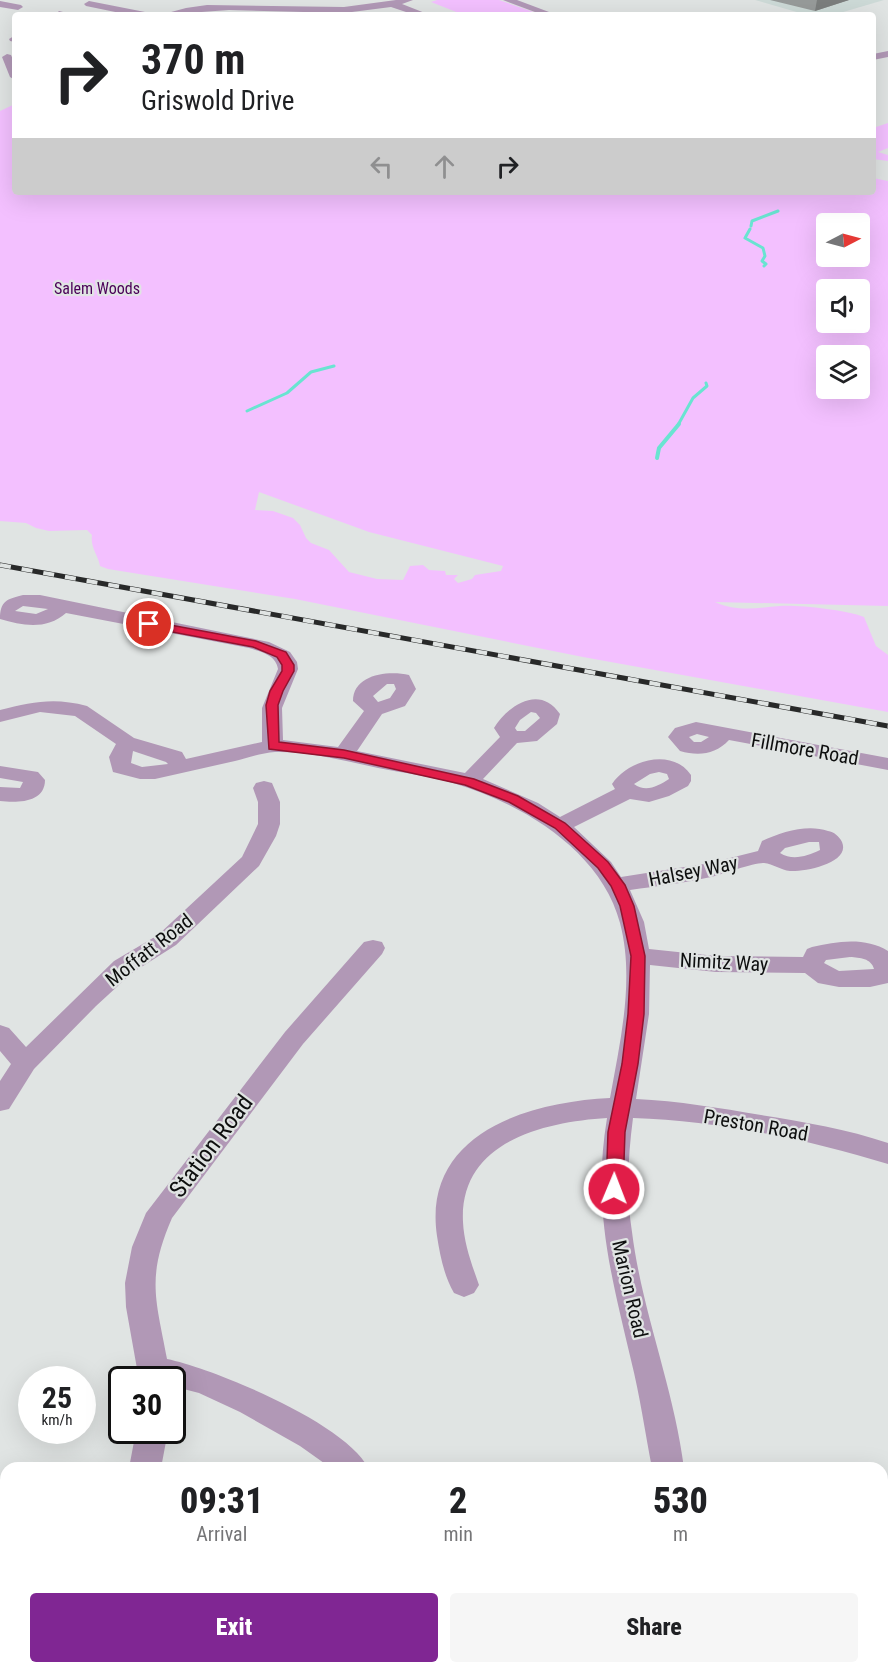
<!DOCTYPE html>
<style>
:root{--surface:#fff;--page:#f6f6f6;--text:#202124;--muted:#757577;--accent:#802693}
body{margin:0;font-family:"Roboto Condensed",sans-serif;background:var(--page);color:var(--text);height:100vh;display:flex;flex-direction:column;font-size:22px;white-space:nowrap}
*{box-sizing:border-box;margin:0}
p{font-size:20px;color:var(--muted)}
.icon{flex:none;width:33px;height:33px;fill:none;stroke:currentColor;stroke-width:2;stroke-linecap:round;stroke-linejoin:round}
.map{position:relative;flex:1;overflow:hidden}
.panel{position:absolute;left:0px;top:1462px;width:888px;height:212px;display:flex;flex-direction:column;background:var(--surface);border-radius:18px 18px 0 0;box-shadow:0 6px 24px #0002}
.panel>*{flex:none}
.top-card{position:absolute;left:12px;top:12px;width:864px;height:183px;border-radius:6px;box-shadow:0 6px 24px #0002;background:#fff;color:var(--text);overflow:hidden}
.needle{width:39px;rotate:84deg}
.buttons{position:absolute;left:816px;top:213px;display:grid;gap:12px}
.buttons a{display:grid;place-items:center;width:54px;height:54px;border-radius:6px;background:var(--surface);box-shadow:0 6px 24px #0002;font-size:30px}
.speed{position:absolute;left:18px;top:1366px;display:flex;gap:12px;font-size:30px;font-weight:700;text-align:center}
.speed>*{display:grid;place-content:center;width:78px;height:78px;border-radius:50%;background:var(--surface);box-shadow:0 6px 24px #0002;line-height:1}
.speed small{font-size:15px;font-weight:400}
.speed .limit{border:3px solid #111;border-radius:9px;background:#fff;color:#111}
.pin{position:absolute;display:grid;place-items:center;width:51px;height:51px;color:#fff;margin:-26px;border:3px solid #fff;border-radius:50%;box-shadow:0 2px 6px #0007}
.me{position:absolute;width:66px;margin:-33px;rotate:1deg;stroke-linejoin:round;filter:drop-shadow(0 0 4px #0008)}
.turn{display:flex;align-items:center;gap:21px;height:126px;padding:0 30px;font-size:27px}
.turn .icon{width:78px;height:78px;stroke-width:2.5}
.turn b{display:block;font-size:42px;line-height:51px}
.lanes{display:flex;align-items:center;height:57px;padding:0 30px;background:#0003;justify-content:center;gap:30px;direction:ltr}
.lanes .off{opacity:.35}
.eta{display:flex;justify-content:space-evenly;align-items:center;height:102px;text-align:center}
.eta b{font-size:36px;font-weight:800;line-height:42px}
.primary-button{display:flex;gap:12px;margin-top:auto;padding:12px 30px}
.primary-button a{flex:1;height:69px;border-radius:6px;background:var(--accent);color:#fff;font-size:24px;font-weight:800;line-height:69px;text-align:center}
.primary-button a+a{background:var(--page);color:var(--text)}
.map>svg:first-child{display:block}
.built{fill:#cddad7}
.green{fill:#f3c0ff;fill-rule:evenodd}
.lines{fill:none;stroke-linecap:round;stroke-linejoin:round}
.stream-far1{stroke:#69e4d1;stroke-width:3}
.stream{stroke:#69e4d1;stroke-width:4}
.minor{fill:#b198b6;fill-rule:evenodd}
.rail-casing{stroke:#282929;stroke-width:5}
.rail{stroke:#e0e4e3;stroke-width:4;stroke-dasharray:11;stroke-linecap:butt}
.wall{fill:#979b9a}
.shaded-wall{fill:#7b7e7d}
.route{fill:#e11d48;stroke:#92132f;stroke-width:1.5}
.labels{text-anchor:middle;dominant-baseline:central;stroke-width:4.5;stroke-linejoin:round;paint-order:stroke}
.far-park-label{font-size:16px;fill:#4a0058;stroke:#e0e4e3}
.street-label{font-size:20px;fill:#0e0f0f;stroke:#e0e4e3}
.near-street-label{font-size:24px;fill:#0e0f0f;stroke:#e0e4e3}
</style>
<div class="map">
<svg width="888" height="1673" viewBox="0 0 888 1673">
<rect width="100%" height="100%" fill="#e0e4e3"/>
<!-- built -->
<path class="built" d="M755,0H884L833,15H807Z"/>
<!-- green -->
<path class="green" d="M437,0H499L542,15H464L431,2Z
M15,104V192H873V178L888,181V606L715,602C737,612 757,608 780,606C800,605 846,610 864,617L876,646L888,655V712L583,657L295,599L108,569L100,566C98,555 90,547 92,535L87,530L49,531L36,528L26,523L0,521V111ZM826,224H860V256H826ZM826,290H860V322H826ZM826,356H860V388H826ZM259,492L369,532L503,566L501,571L475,575L472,579L458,583L454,579L458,575H446L445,571L429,570L423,565L410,566L403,580L377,579L349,572L329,550L311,543L306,538L300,525L293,518L273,511L255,510Z
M888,123V148L878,152L888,155V161L873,159V128Z
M253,1668H332L335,1673H253Z"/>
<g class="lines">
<!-- stream-far1 -->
<path class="stream-far1" d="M751,226L752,221L778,211
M750,229L745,238L763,248L765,256L762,261L766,264L764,266
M247,411L287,393L311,372L334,366
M678,425L693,398L707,386L706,383"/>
<!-- stream -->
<path class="stream" d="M657,458L659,448L679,424"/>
<!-- minor -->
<path class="minor" d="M396,0H413L402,4L430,15H415L391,7L344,13L229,10L160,15L186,8L207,5L344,7Z
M503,0H517L557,15H543Z
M0,1L21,5L23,7L18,10L0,7Z
M89,1L145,12L150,15H130L86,6L84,4Z
M59,11L67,13L69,15H55Z
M14,36L15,42L10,41L9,39Z
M888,51V57L873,60V54Z
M7,54L11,55L15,64V80L10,77L2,57Z
M23,595H40L269,642L290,652L297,662L298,669L282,708L283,740L338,747L364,711L353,701C353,674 389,670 409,675L416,689L405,706L382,714L357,751L465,773L500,737L494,728C508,705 540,684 560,714L557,724L537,741L517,743L483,779L538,803L560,817L615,789L612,784C628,760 672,747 691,775V781L688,786L669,796L649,802L630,799L574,827L611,862L621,877L710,863L758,851L762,841C782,832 807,824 828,831C834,832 839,836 842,842C851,863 804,872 790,871C781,870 773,864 764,863C756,862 722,874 711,877C685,883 657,886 630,890L644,922L649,949L716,956L803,957L807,949L812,947C837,941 866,937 888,951V983L870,987H839L818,983L805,973L716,972L650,965L649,1014L636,1099C678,1101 720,1108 761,1115C804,1122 847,1129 888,1143V1164C806,1139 719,1121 633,1118C628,1156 626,1194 632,1232C642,1312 674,1388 684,1468H652C645,1432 640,1396 631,1360C611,1274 592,1208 607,1118C543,1122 459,1142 463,1222C464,1244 472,1265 479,1285L474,1293L464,1297L454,1293C444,1276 440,1255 437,1236C422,1134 527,1102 610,1098C620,1042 635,980 620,923C601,850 521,803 453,783C429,776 403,773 378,768C345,761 309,751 275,752C261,753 247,758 235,761C208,767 182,773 155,779H140L113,772L109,757L116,744L75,716L40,712L0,722V710C32,702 54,697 87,706L134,738L182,752L186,759L262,742V708L278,669C276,655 261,652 249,648L66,613C47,630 23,626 0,619C0,601 7,599 23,595ZM23,606L48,609L36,614L15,611ZM387,684H394L396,689L390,698L378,702L373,696ZM531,712L536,713L540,718L525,731H517L515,728L520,720ZM133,751L166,762L168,764L142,767L131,763ZM659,772L667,774L669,779C658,786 646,793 634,784L650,774ZM809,842H819L820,850C807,856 793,861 780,853L785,848ZM850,957C860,958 871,958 874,969L839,971L824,963L826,960Z
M696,722L888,758V770L729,740C715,755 698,756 680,751L668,737L675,728ZM697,734L709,737L701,742H694L689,737Z
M0,766L38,772L45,780C45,803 17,803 0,801V787L20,788L23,782L0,778Z
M264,781L272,783L280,802V824L276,836L259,866L176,945L132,973L96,1006L34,1069L9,1109L0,1111V1081L11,1064L0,1051V1025L9,1028L26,1047L114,961L158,935L242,857L258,824V802L253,788L256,783Z
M373,940L382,942L385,948L382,954L303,1044L172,1218C146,1278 156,1299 167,1359C215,1369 347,1424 368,1468H331L300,1446L240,1412L199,1393L172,1386V1380H139L126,1307L125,1283L132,1247L146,1213L285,1032L364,942Z
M136,1431H168L161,1468H129Z
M888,1639V1673H862L864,1668H882V1642Z
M110,1668H146V1673H110Z
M513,1668H554L556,1673H515Z
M621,1668H658L656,1673H619Z"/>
<!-- rail casing -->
<g class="rail-casing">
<path id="rail" d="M0,565L888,726"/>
</g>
<!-- rail -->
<use href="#rail" class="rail"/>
</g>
<!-- wall -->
<path class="wall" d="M770,0H849L815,11Z"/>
<!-- shaded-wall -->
<path class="shaded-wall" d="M817,0H849L815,11Z"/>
<!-- route -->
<path class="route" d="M149,621L256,641L286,652L294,665V671L283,691L278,705L279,742L344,750L474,779L518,796L565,823L608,862L625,885L634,906L645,956L644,1014L638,1064L625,1132L623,1189L620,1194L614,1195L608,1194L606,1189L608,1132L622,1064L628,1014L631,956L620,906L611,886L598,868L555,828L509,802L465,785L344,758L269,749L266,705L270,691L282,671V665L277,657L253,647L145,627V622Z"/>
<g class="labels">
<!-- far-park labels -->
<g class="far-park-label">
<text x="97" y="288">Salem Woods</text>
</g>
<!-- street labels -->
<g class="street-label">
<text transform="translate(805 749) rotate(10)">Fillmore Road</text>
<text transform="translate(693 871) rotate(-11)">Halsey Way</text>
<text transform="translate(149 950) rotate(-38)">Moffatt Road</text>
<text transform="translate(724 962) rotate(3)">Nimitz Way</text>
<text transform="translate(756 1125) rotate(10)">Preston Road</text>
<text transform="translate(630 1289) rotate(77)">Marion Road</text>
</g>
<!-- near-street labels -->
<g class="near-street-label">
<text transform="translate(211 1146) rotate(-53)">Station Road</text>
</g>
</g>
</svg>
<div class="buttons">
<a><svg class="needle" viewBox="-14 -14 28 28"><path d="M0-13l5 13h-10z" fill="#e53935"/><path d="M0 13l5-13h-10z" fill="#757577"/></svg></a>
<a><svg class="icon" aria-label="sound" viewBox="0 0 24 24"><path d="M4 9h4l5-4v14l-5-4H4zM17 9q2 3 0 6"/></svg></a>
<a><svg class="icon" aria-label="layers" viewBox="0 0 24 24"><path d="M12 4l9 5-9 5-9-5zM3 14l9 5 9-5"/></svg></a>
</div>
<div class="speed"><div>25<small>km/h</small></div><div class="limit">30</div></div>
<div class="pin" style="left:149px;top:624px;background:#d93025"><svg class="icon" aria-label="arrive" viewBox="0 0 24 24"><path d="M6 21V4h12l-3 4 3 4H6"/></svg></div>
<svg class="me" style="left:614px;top:1189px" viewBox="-20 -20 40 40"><circle r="17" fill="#e11d48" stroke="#fff" stroke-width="3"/><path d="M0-11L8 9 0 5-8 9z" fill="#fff"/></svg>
<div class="top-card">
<div class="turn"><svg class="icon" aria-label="right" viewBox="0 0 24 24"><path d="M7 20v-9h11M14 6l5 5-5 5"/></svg><div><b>370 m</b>Griswold Drive</div></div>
<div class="lanes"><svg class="icon off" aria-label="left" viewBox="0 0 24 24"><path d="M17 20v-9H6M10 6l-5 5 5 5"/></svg><svg class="icon off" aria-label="ahead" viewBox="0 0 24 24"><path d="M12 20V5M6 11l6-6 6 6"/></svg><svg class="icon" aria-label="right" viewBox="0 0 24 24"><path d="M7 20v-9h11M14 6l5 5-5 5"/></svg></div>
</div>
<section class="panel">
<div class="eta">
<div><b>09:31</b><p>Arrival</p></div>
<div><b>2</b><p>min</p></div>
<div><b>530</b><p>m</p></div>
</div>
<div class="primary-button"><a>Exit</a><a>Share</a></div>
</section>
</div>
